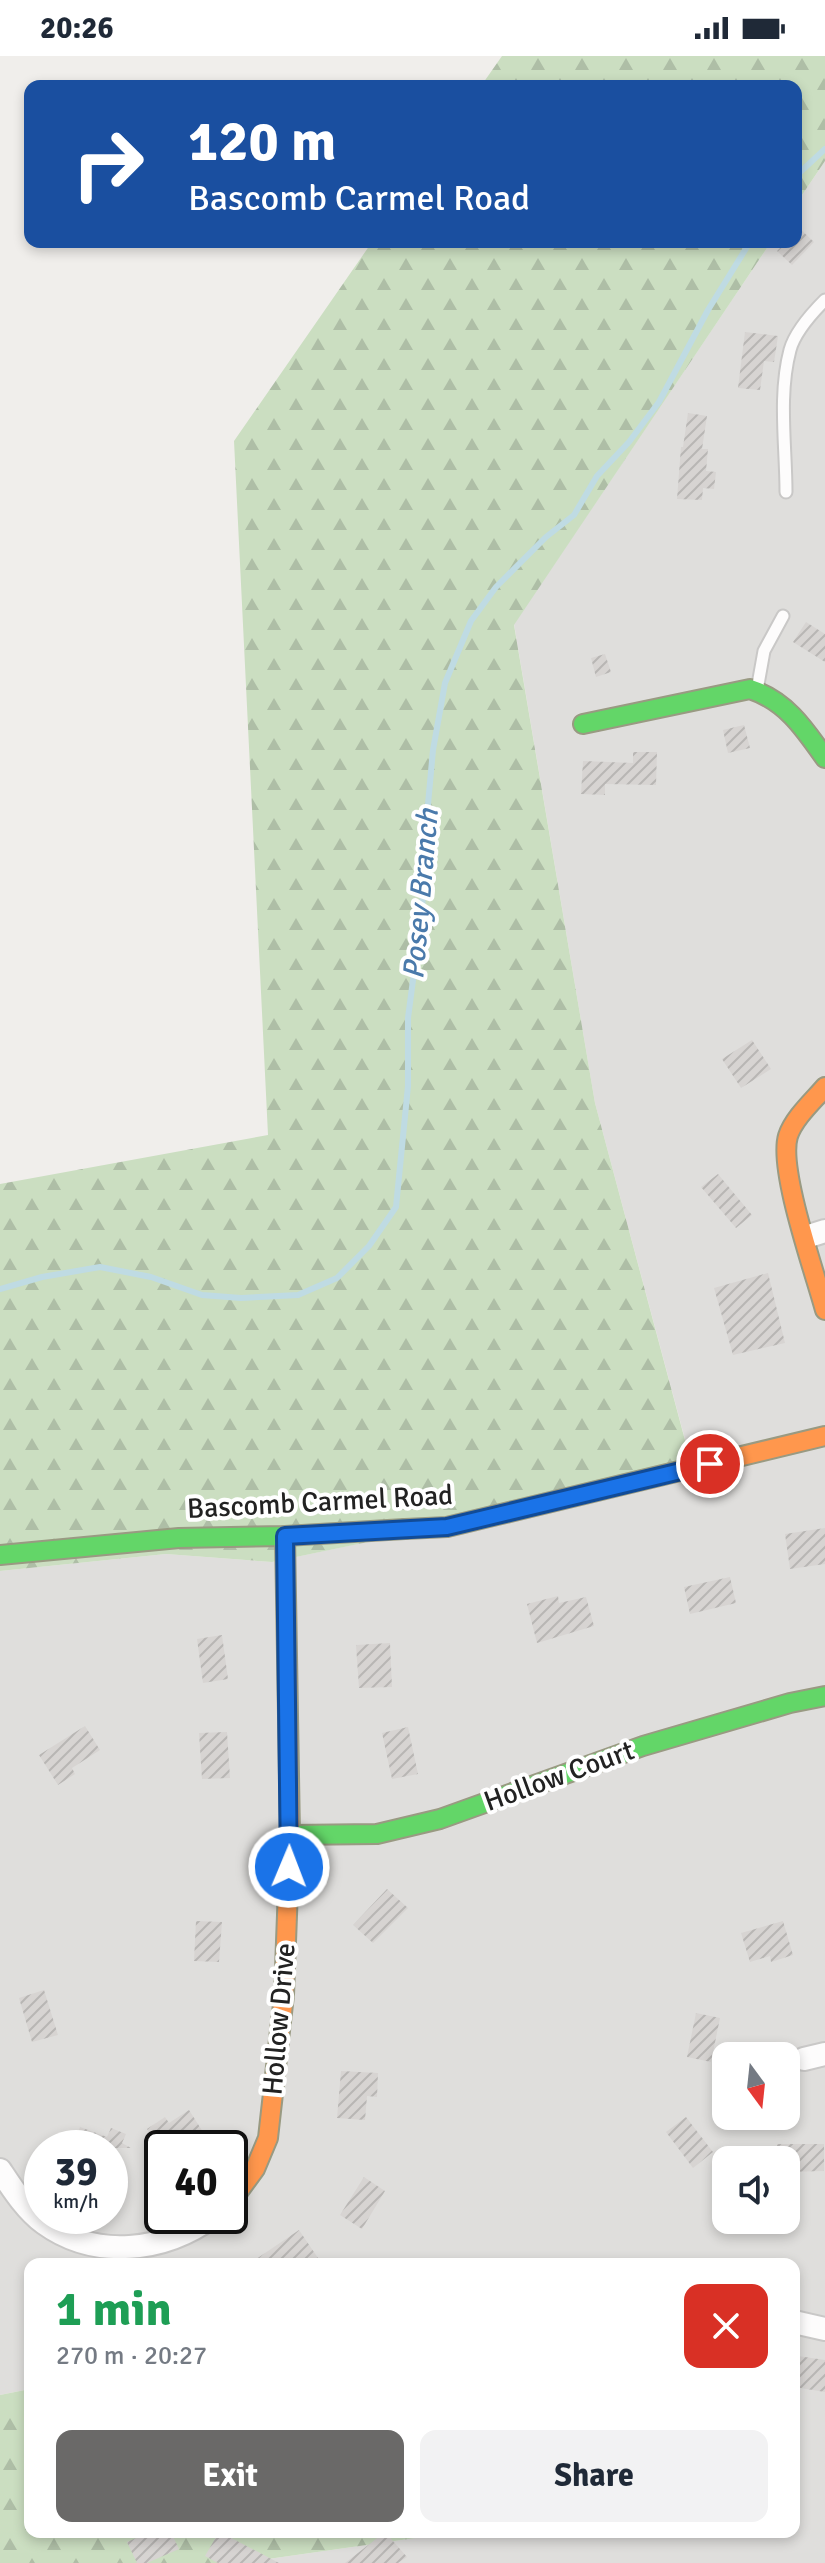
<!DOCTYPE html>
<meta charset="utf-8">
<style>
:root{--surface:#fff;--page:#f2f2f3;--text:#1f2937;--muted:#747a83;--accent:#6a6968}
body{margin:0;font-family:Signika,sans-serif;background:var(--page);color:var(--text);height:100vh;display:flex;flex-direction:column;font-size:30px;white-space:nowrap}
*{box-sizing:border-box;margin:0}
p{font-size:26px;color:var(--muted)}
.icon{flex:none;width:44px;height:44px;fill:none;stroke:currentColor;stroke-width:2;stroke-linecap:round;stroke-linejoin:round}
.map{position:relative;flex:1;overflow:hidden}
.sheet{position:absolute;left:24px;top:2202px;width:776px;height:280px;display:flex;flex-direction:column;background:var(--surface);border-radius:16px;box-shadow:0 4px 12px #0003}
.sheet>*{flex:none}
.guide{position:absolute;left:24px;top:24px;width:778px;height:168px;border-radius:16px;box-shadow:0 4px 12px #0003;background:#1a4fa0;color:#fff;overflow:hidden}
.needle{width:52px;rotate:165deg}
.tools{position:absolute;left:712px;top:1986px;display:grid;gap:16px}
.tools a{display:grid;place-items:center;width:88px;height:88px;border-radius:16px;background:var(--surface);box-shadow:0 4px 12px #0003;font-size:40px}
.speed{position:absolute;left:24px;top:2074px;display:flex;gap:16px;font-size:40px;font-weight:700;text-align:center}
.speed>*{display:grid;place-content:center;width:104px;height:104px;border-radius:50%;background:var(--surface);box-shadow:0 4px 12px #0003;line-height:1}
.speed small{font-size:20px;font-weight:400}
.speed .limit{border:4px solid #111;border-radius:12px;background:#fff;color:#111}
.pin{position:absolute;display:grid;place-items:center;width:68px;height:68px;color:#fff;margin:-34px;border:4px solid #fff;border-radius:50%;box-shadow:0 2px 8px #0007}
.me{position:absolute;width:88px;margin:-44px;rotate:1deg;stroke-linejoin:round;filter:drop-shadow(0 0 6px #0008)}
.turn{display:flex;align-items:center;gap:28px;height:168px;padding:0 32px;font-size:36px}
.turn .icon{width:104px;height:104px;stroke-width:2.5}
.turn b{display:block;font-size:56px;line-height:68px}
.round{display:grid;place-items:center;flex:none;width:84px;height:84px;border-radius:16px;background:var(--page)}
.headline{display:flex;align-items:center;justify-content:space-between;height:136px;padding:0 32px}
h1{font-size:48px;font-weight:800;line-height:60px;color:#1e9e55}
.primary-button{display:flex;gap:16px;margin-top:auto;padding:16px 32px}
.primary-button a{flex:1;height:92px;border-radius:16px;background:var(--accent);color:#fff;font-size:32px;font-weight:800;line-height:92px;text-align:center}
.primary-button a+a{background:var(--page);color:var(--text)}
.status{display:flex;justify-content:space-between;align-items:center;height:56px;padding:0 40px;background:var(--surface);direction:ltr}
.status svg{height:22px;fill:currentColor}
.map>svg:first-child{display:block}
.residential{fill:#dfdedc;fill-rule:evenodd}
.forest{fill:url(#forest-firs)}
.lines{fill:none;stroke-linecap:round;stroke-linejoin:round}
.stream{stroke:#bfdbe3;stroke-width:6}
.building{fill:url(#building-hatch)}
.lane-casing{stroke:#c9c8c7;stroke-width:15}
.street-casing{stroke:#c9c8c7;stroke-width:26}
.fast-casing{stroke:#999a82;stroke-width:22}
.slow-casing{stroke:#999a82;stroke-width:22}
.lane{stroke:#fdfcfc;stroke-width:11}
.street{stroke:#fdfcfc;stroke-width:22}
.fast{stroke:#63d668;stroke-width:18}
.slow{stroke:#ff974d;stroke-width:18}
.route-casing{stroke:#114b97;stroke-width:20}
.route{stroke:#1a73e8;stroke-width:14}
.labels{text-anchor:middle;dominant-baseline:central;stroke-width:8;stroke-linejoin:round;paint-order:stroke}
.street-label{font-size:28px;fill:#222;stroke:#fff}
.water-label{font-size:30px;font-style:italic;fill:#4a7aab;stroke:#fff}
</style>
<div class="status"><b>20:26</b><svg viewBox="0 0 49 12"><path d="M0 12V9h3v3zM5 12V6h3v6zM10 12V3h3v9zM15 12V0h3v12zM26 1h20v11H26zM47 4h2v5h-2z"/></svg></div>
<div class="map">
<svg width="825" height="2507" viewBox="0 0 825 2507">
<defs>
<pattern id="forest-firs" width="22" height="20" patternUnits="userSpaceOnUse" patternTransform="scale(2)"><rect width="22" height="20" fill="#cbdec1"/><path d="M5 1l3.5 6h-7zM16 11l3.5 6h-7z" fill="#aebea6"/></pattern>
<pattern id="building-hatch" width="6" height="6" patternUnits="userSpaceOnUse" patternTransform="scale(2)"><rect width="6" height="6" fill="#d7d4d2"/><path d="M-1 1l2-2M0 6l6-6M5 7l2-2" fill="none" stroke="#b8b6b4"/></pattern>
</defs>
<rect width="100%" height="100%" fill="#f0eeeb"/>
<!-- residential -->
<path class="residential" d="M825,105V2507H240L458,2476H794V2208H30V2333L0,2339V1515L166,1498L272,1506L694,1417L595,1047L514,568L771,186H796V148ZM726,2000H786V2060H726ZM42,2092H110V2160H42ZM162,2092H230V2160H162ZM726,2104H786V2164H726Z"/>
<!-- forest -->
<path class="forest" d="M502,0H825V105L796,148V30H481Z
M372,186H771L514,569L595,1047L694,1418L272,1506L166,1498L0,1515V1128L268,1079L234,385Z
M30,2333V2476H458L240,2507H0V2339Z"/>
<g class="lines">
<!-- stream -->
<path class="stream" d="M796,120L825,93
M0,1233L42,1221L100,1211L151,1221L202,1239L241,1242L298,1239L337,1222L369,1190L396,1151L408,1030V962L422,856L426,770L433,694L445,627L471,565L496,531L546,481L574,459L597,420L629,386L659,346L708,254L750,186"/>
</g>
<!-- building -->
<path class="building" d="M796,169L814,186L792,209L777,195L786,186H796Z
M745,276L778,280L774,306L764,305L760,334L738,332Z
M688,357L707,360L702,393H708L706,415L716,416L714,433L703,432L702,444L677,443L681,391H683Z
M806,566L825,578V606L793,586Z
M605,598L611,616L596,621L591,602Z
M744,669L750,692L728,697L723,674Z
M633,696H657L656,729L605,728V739L581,738L583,705L633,707Z
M752,984L771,1013L741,1032L722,1003Z
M718,1118L752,1159L736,1172L701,1131Z
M768,1217L785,1287L733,1299L714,1232Z
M825,1472V1508L790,1513L785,1478Z
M730,1521L736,1547L690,1558L684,1531Z
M558,1540L559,1547L586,1541L594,1570L537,1587L527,1548Z
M222,1579L228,1623L203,1627L197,1583Z
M390,1587L392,1631L359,1632L356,1589Z
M85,1670L100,1694L72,1712L75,1718L58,1729L39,1699Z
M408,1671L418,1718L392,1723L382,1677Z
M227,1676L230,1722L202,1723L199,1677Z
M387,1833L408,1852L373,1887L353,1869Z
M196,1865L222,1866L219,1906L194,1905Z
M783,1865L793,1899L771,1906L770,1900L750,1906L741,1877Z
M44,1934L58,1979L32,1986L19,1942Z
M696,1957L720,1962L711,2006L687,2001Z
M341,2015L378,2017L377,2041L367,2040L365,2064L337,2062Z
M189,2054L203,2076L177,2092H159L147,2073L165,2061L169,2067Z
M686,2061L713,2096L693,2112L666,2076Z
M80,2071L107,2081L111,2072L126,2078L122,2087L131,2092H72Z
M777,2088H824V2115L786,2116V2104H777Z
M364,2121L385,2135L362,2173L340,2159Z
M299,2174L318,2202L308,2208H249Z
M798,2300L825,2304V2336L794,2331Z
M150,2476H171L179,2493L147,2507H137L127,2486Z
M219,2476H220L279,2507H218L205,2500Z
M385,2476L407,2501L398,2507H345Z"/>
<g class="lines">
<!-- lane casing -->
<g class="lane-casing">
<path id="lane" d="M786,436C786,390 778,339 790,294C795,276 812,257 825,244
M757,634L764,595L783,560"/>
</g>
<!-- street casing -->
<g class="street-casing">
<path id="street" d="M806,1181L825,1175
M804,2003L825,1998
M0,2114C12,2132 26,2154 44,2167C95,2204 165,2196 213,2160
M794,2266L825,2273"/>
</g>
<!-- fast casing -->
<g class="fast-casing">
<path id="fast" d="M583,668L750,633C786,645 804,672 825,702
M0,1499L179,1482L285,1480L405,1473
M290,1779L377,1778L440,1763L643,1690L790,1647L825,1640"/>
</g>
<!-- slow casing -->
<g class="slow-casing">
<path id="slow" d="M825,1031C813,1045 794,1062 788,1080C778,1113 815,1217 825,1254
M405,1473L447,1471L825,1380
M230,2147L255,2113L268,2082L284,1939L290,1779L285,1480"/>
</g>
<!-- lane -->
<use href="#lane" class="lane"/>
<!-- street -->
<use href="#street" class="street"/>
<!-- fast -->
<use href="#fast" class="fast"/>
<!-- slow -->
<use href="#slow" class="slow"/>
</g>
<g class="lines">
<!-- route casing -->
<g class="route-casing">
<path id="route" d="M289,1811L285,1480L447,1471L710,1408"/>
</g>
<!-- route -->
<use href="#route" class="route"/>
</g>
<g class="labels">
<!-- street labels -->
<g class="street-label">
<text transform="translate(320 1446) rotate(-3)">Bascomb Carmel Road</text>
<text transform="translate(559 1720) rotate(-20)">Hollow Court</text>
<text transform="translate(279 1963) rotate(-85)">Hollow Drive</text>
</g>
<!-- water labels -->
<g class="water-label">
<text transform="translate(421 838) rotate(-85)">Posey Branch</text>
</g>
</g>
</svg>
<div class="tools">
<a><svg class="needle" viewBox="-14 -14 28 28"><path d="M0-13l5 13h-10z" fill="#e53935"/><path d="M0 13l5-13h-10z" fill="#747a83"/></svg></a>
<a><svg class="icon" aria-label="sound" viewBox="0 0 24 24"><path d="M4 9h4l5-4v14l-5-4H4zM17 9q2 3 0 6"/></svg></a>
</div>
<div class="speed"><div>39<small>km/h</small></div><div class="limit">40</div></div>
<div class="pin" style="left:710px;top:1408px;background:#d93025"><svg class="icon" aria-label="arrive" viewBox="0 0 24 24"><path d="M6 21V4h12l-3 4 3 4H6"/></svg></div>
<svg class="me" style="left:289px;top:1811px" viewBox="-20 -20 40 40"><circle r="17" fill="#1a73e8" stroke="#fff" stroke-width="3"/><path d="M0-11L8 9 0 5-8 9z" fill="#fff"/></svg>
<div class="guide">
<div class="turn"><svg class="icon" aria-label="right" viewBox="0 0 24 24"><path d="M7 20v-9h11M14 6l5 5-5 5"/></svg><div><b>120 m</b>Bascomb Carmel Road</div></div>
</div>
<section class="sheet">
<div class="headline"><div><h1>1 min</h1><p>270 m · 20:27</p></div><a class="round" style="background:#d93025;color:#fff"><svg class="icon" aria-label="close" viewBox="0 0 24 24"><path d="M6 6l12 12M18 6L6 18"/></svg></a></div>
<div class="primary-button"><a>Exit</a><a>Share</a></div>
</section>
</div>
